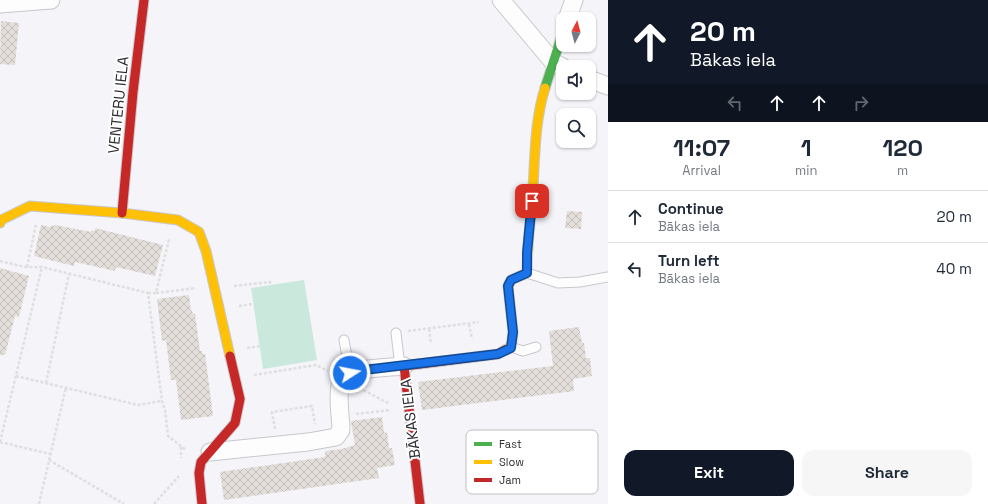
<!DOCTYPE html>
<meta charset="utf-8">
<style>
:root{--surface:#fff;--page:#f6f6f7;--text:#1f2937;--muted:#747a83;--line:#e0e1e3;--accent:#111827}
body{margin:0;font-family:"Space Grotesk",sans-serif;background:var(--page);color:var(--text);height:100vh;display:flex;flex-direction:column;font-size:15px;white-space:nowrap}
*{box-sizing:border-box;margin:0}
p{font-size:13px;color:var(--muted)}
.icon{flex:none;width:22px;height:22px;fill:none;stroke:currentColor;stroke-width:2;stroke-linecap:round;stroke-linejoin:round}
.map{position:relative;flex:1;overflow:hidden}
.drawer{display:flex;flex-direction:column;background:var(--surface);width:380px}
.drawer>*{flex:none}
.guide{background:#111827;color:#fff;overflow:hidden}
.needle{width:26px;rotate:6deg}
.tools{position:absolute;left:556px;top:12px;display:grid;gap:8px}
.tools a{display:grid;place-items:center;width:40px;height:40px;border-radius:8px;background:var(--surface);box-shadow:0 1px 3px #0004;font-size:20px}
.pin{position:absolute;display:grid;place-items:center;width:34px;height:34px;color:#fff;margin:-17px;border-radius:8px;box-shadow:0 2px 6px #0006}
.me{position:absolute;width:44px;margin:-22px;rotate:79deg;stroke-linejoin:round;filter:drop-shadow(0 0 3px #0008)}
.turn{display:flex;align-items:center;gap:14px;height:84px;padding:0 16px;font-size:18px}
.turn .icon{width:52px;height:52px;stroke-width:2.5}
.turn b{display:block;font-size:28px;line-height:34px}
.lanes{display:flex;align-items:center;height:38px;padding:0 16px;background:#0003;justify-content:center;gap:20px;direction:ltr}
.lanes .off{opacity:.35}
.eta{display:flex;justify-content:space-evenly;align-items:center;height:68px;text-align:center}
.eta b{font-size:24px;font-weight:700;line-height:28px}
.button{display:flex;gap:8px;margin-top:auto;padding:8px 16px}
.button a{flex:1;height:46px;border-radius:12px;background:var(--accent);color:#fff;font-size:16px;font-weight:700;line-height:46px;text-align:center}
.button a+a{background:var(--page);color:var(--text)}
ul{padding:0;list-style:none}
li{display:flex;align-items:center;gap:12px;height:52px;padding:0 16px;border-top:1px solid var(--line)}
li div{flex:1}
li b{display:block;font-size:15px}
li em{font-style:normal}
main{display:flex;flex:1;min-height:0}
.map>svg:first-child{display:block}
.pitch{fill:#cae9dc}
.building{fill:url(#building-cross-hatch)}
.lines{fill:none;stroke-linecap:round;stroke-linejoin:round}
.lane-casing{stroke:#c8c8cc;stroke-width:11}
.street-casing{stroke:#c8c8cc;stroke-width:19}
.fast-casing{stroke:#c8c8cc;stroke-width:11}
.slow-casing{stroke:#c8c8cc;stroke-width:11}
.jam-casing{stroke:#c8c8cc;stroke-width:11}
.path{stroke:#dfdfe0;stroke-width:2.5;stroke-dasharray:3 2;stroke-linecap:butt}
.lane{stroke:#fdfdfe;stroke-width:9}
.street{stroke:#fdfdfe;stroke-width:17}
.fast{stroke:#4caf50;stroke-width:9}
.slow{stroke:#ffc107;stroke-width:9}
.jam{stroke:#c62828;stroke-width:9}
.route-casing{stroke:#114b97;stroke-width:10}
.route{stroke:#1a73e8;stroke-width:7}
.labels{text-anchor:middle;dominant-baseline:central;stroke-width:4;stroke-linejoin:round;paint-order:stroke}
.street-label{font-size:15px;fill:#2e2e32;stroke:#fff}
.key{fill:#fff;stroke:#c0c0c2;stroke-width:1}
.key-label{font-size:11px;fill:#2e2e32}
</style>
<main>
<div class="map">
<svg width="608" height="504" viewBox="0 0 608 504">
<defs>
<pattern id="building-cross-hatch" width="8" height="8" patternUnits="userSpaceOnUse"><rect width="8" height="8" fill="#e4dedb"/><path d="M0 0l8 8M0 8l8-8" fill="none" stroke="#c4bfbc"/></pattern>
</defs>
<rect width="100%" height="100%" fill="#f4f4f9"/>
<!-- pitch -->
<path class="pitch" d="M304,280L317,360L263,369L251,288Z"/>
<!-- building -->
<path class="building" d="M1,21L19,23L15,65L0,64Z
M567,211L582,212L581,229L565,228Z
M41,225L51,227V225L54,226L55,225L91,232V230L95,231V228L163,245L155,276L116,267L115,271L75,262L74,266L34,256Z
M0,268L29,276L19,317L15,316L5,355H0Z
M189,295L191,311H192L193,314H195L200,351H202V354H205L213,416L181,420L176,380H171L166,340L162,341L157,299Z
M579,327L582,343H584L586,358H590L592,376L573,379L574,391L422,410L418,382L553,366L549,331Z
M382,417L384,433L387,432L389,448H392L395,465L377,468L379,478L224,500L220,472L325,457V451L342,449L355,445L351,421Z"/>
<g class="lines">
<!-- lane casing -->
<g class="lane-casing">
<path id="lane" d="M527,273L558,283L580,282L608,277
M396,333L400,367
M344,340L350,373
M511,347L523,351L536,347"/>
</g>
<!-- street casing -->
<g class="street-casing">
<path id="street" d="M501,0L554,63L563,67
M0,4L51,0
M567,19L574,0
M589,79L608,86
M210,452L308,442L336,437L341,430C341,418 336,391 342,380C348,367 390,368 404,366"/>
</g>
<!-- fast casing -->
<g class="fast-casing">
<path id="fast" d="M545,88L563,32"/>
</g>
<!-- slow casing -->
<g class="slow-casing">
<path id="slow" d="M0,223L1,220L30,206L122,213L178,220L199,232L206,251L230,356
M505,350L511,347L513,332L508,286L511,280L527,273C527,244 531,216 533,188C535,154 535,120 545,88"/>
</g>
<!-- jam casing -->
<g class="jam-casing">
<path id="jam" d="M122,213L133,92L144,0
M202,504L199,473L201,462L235,423L240,399L230,356
M420,504L404,366L498,354L505,350"/>
</g>
<!-- path -->
<path class="path" d="M0,261L25,267H42L148,293L162,401L165,410L168,436L186,450
M27,267L36,224
M234,286L270,282V285
M148,293H156L169,239
M156,293L196,288
M239,306L253,304
M469,324L472,339
M429,329L431,344
M408,331L479,322
M247,348L260,346
M254,375L316,365L328,371
M16,376L138,405L162,401
M46,383L69,274
M359,388L390,404
M356,414L391,410
M275,429L272,412L312,406L315,424
M0,442L42,267
M0,442L50,454
M181,447V458
M49,460L124,504
M39,504L66,387
M154,504L179,476"/>
<!-- lane -->
<use href="#lane" class="lane"/>
<!-- street -->
<use href="#street" class="street"/>
<!-- fast -->
<use href="#fast" class="fast"/>
<!-- slow -->
<use href="#slow" class="slow"/>
<!-- jam -->
<use href="#jam" class="jam"/>
</g>
<g class="lines">
<!-- route casing -->
<g class="route-casing">
<path id="route" d="M350,373L364,370L498,354L511,348L513,332L508,286L511,280L527,273V253L532,201"/>
</g>
<!-- route -->
<use href="#route" class="route"/>
</g>
<g class="labels">
<!-- street labels -->
<g class="street-label">
<text transform="translate(118 105) rotate(-84)">VENTERU IELA</text>
<text transform="translate(410 419) rotate(-97)">BĀKAS IELA</text>
</g>
</g>
<!-- legend -->
<rect x="466" y="430" width="132" height="64" rx="6" class="key"/>
<rect x="474" y="442" width="18" height="4" fill="#4caf50"/>
<rect x="474" y="460" width="18" height="4" fill="#ffc107"/>
<rect x="474" y="478" width="18" height="4" fill="#c62828"/>
<g class="key-label">
<text x="499" y="448">Fast</text>
<text x="499" y="466">Slow</text>
<text x="499" y="484">Jam</text>
</g>
</svg>
<div class="tools">
<a><svg class="needle" viewBox="-14 -14 28 28"><path d="M0-13l5 13h-10z" fill="#e53935"/><path d="M0 13l5-13h-10z" fill="#747a83"/></svg></a>
<a><svg class="icon" aria-label="sound" viewBox="0 0 24 24"><path d="M4 9h4l5-4v14l-5-4H4zM17 9q2 3 0 6"/></svg></a>
<a><svg class="icon" aria-label="search" viewBox="0 0 24 24"><circle cx="10" cy="10" r="6"/><path d="M15 15l6 6"/></svg></a>
</div>
<div class="pin" style="left:532px;top:201px;background:#d93025"><svg class="icon" aria-label="arrive" viewBox="0 0 24 24"><path d="M6 21V4h12l-3 4 3 4H6"/></svg></div>
<svg class="me" style="left:350px;top:373px" viewBox="-20 -20 40 40"><circle r="17" fill="#1a73e8" stroke="#fff" stroke-width="3"/><path d="M0-11L8 9 0 5-8 9z" fill="#fff"/></svg>
</div>
<section class="drawer">
<div class="guide">
<div class="turn"><svg class="icon" aria-label="ahead" viewBox="0 0 24 24"><path d="M12 20V5M6 11l6-6 6 6"/></svg><div><b>20 m</b>Bākas iela</div></div>
<div class="lanes"><svg class="icon off" aria-label="left" viewBox="0 0 24 24"><path d="M17 20v-9H6M10 6l-5 5 5 5"/></svg><svg class="icon" aria-label="ahead" viewBox="0 0 24 24"><path d="M12 20V5M6 11l6-6 6 6"/></svg><svg class="icon" aria-label="ahead" viewBox="0 0 24 24"><path d="M12 20V5M6 11l6-6 6 6"/></svg><svg class="icon off" aria-label="right" viewBox="0 0 24 24"><path d="M7 20v-9h11M14 6l5 5-5 5"/></svg></div>
</div>
<div class="eta">
<div><b>11:07</b><p>Arrival</p></div>
<div><b>1</b><p>min</p></div>
<div><b>120</b><p>m</p></div>
</div>
<ul>
<li><svg class="icon" aria-label="ahead" viewBox="0 0 24 24"><path d="M12 20V5M6 11l6-6 6 6"/></svg><div><b>Continue</b><p>Bākas iela</p></div><em>20 m</em></li>
<li><svg class="icon" aria-label="left" viewBox="0 0 24 24"><path d="M17 20v-9H6M10 6l-5 5 5 5"/></svg><div><b>Turn left</b><p>Bākas iela</p></div><em>40 m</em></li>
</ul>
<div class="button"><a>Exit</a><a>Share</a></div>
</section>
</main>
